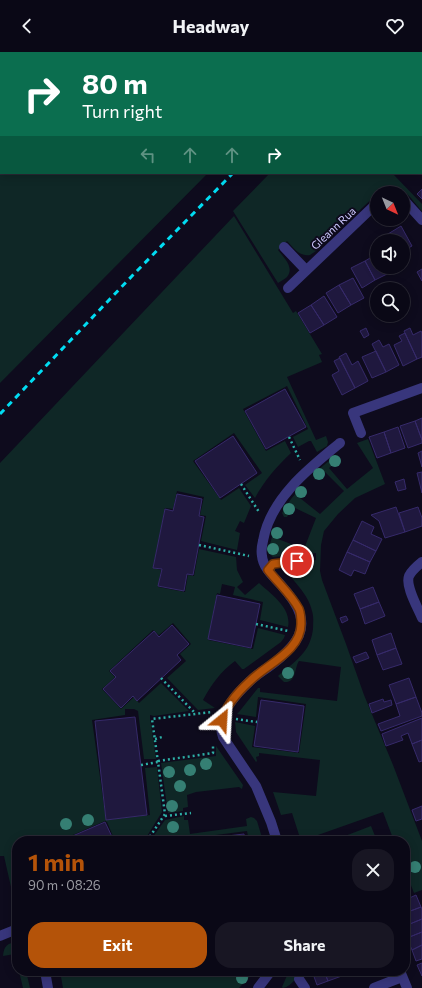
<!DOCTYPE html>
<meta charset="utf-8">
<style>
:root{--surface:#0a0816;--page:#181623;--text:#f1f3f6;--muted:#999aa1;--line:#2a2935;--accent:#b45309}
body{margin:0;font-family:Commissioner,sans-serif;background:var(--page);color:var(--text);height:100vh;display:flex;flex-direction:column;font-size:15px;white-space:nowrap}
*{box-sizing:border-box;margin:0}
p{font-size:13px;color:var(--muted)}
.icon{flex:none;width:22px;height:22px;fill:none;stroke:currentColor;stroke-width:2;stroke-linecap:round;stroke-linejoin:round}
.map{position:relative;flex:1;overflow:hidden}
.side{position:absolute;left:12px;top:784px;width:398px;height:140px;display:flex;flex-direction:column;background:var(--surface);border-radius:16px;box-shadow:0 2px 10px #0003,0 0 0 1px var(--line)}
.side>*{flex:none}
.hud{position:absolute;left:0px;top:0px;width:422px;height:122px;box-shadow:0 2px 10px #0003,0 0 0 1px var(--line);background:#0b6e4f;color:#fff;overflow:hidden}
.needle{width:26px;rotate:137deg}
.tools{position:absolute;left:370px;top:134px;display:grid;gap:8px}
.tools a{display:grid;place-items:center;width:40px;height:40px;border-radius:50%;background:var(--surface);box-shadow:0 2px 10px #0003,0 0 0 1px var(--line);font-size:20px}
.pin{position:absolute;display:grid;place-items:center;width:34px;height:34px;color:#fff;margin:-17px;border:2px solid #fff;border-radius:50%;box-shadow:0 1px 4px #0007}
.me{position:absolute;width:44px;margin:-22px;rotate:27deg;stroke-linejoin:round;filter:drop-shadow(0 0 3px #0008)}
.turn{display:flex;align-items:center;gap:14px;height:84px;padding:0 16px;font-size:18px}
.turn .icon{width:52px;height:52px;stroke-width:2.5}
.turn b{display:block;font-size:28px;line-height:34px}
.lanes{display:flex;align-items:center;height:38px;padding:0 16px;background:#0003;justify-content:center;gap:20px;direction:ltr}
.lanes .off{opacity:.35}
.round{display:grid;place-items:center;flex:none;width:42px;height:42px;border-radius:16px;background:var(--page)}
.head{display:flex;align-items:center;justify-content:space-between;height:68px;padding:0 16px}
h1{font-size:24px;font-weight:700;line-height:30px;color:var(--accent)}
.cta{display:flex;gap:8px;margin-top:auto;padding:8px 16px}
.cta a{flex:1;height:46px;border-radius:16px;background:var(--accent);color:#fff;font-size:16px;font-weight:700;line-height:46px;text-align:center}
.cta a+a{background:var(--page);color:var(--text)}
header{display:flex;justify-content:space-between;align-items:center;height:52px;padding:0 16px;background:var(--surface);font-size:18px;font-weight:700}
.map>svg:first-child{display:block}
.green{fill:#0f2726}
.building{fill:#1f183e;stroke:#362a6a}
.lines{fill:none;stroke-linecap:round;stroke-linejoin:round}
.path{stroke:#2daea5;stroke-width:2.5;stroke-dasharray:2 3;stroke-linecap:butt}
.lane{stroke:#38367c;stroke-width:6}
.street{stroke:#38367c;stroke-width:10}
.rail{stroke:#01dcf2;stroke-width:3;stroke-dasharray:6 5;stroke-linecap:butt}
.tree{fill:#357f73}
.route-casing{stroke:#753606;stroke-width:10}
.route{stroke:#b45309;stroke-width:7}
.labels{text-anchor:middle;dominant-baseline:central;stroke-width:4;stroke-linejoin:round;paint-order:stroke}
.street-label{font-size:11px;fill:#cdc8ff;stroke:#0e0b1d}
</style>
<header><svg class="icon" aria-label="back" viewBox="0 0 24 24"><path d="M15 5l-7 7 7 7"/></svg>Headway<svg class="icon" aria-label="heart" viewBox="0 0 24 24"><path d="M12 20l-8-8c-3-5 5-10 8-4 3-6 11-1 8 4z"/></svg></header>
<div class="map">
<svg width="422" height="936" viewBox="0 0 422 936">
<rect width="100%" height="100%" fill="#0e0b1d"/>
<!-- green -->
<path class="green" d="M0,0H328L327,1H1V121H208L0,331Z
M388,0H422V97L421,98V1H387Z
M270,121H397L394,123L422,152V159C410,146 398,123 379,141H377V142L316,199C314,200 312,202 310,203C299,205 293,195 287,189L278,198C283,205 295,215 287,225C285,227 281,229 278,231L233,159Z
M234,164L293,261L296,259L322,302L319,303L322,310L287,325L316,388L326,384L328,390L327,394L317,400L311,389H309L298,395L293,385L308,377L287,334L243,357L266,399L285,389L291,401C277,414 264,429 255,446L245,433L262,421L234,381L193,409L221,448L239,436L251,454L244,471L240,469L235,479L240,481L237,498L201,489L206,464L200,463L204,445L177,439L173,457L165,456L153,516L161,518L158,535L185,540L188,523L194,524L199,497L236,505L237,518L243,530L237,535L245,543L259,531C271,542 292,556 288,575L260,568L263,550L233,543L235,535L222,532L220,542L217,541L208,588L253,597L258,576L285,583L284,586L281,590L244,617H242L235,609C221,619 211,633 203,648L215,656L198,658L167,626L186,609L180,602L191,592L173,571L159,583L153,578L109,619L115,625L102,637L121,657L134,645L139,651L161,631L189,659L154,664L150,663V666L156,707H144L138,659L134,657H125V663L92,668L106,768L150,763L145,716L157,715L162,760L144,789H115L107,770L105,769L59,789H17V807L11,810L17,822V857H16L4,804H0V411Z
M368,387L385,432L355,446L338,462L324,479L321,493L320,519L322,528L346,592L364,643L393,713L422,789V838L414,841L405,818V789H394L383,760L301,789L292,761L281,763L273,740L316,744L320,708L259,701V704L256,705L257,709L256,710L236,680L235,670L255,674L252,695L299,701L306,652L258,645L256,665L237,662L239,660L258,636H260V640L337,649L341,615L299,609C294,616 297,631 284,630L278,624C287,616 297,609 304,600C309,594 312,585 313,577C313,571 314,565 312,559C309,543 292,527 282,515V514L285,512L316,508V501L273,505L270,502V492L274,478L278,475L280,476L281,477L278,487L304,497L316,466L293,455L287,465H284L282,461L291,447L302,434H304L306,438L300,446L320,462L344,439L325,420L315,428L313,424C317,418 329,408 336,405L338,406V409L329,416L347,437L373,416L357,391Z
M216,694L243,733L242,737L239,735L196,740L187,743L188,755L183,756V759L168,761L161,711L216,704Z
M184,764V768H188L190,782L247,774L246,767L251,765L254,766L257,769L263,789H249L247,779L200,785V789H150L165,768Z
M371,774L377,789H332Z
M17,890V909L15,902L3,904C4,894 7,891 17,890Z
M19,919H26L30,936H23Z
M60,919H255L239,936H63Z
M289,919H303C295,925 293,934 283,936L282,935Z"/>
<!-- building -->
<path class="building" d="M422,137V147L417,142Z
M401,174L412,194L403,199V189H392L388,182Z
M388,182L392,189H377V193L375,189Z
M377,202V215H385L389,221L375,228L365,209Z
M365,209L375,228L362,236L351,216Z
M422,217V229L417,220Z
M353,226L364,246L351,253L339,233Z
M339,233L351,253L338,261L326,241Z
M324,244L337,265L324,273L311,253Z
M311,253L324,273L310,281L298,261Z
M366,276L369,283L364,286L360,279Z
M410,276L413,283L421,279L422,281V305L417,307L404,279Z
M405,281L417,307L403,314L394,293L402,289L399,284Z
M379,288L383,295L389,292L399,313L386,320L372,292Z
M376,299L386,320L372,326L362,305Z
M346,301L352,313L358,309L368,329L355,336L339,305Z
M340,306L355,336L342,343L332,323L339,319L334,309Z
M285,337L306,375L266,397L245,359Z
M422,366V388L415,369Z
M415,369L422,388V391L408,396L400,374Z
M398,375L405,396L391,401L384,380Z
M384,380L391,401L377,406L369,385Z
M233,384L257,421L220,446L195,409Z
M422,399V415L418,401Z
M422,420V441L417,421Z
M404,427L406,437L398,439L395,430Z
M177,442L202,447L199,464L204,465L193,523L187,522L184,539L158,534L162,517L153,516L165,457L173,459Z
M396,455L405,480L385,486L379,469L371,463Z
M418,455L422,466V474L405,480L399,461Z
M362,469L374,475L371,482L382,487L376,499L353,488Z
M353,488L376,499L370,510L347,500Z
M347,500L370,510L365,522L354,518L351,524L339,518Z
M373,535L379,550L360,557L354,542Z
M217,543L260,552L251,596L208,587Z
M379,550L385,564L365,572L360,557Z
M346,564L348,568L342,571L340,566Z
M172,573L189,592L177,603L181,608L137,649L133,644L121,656L103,637L116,625L110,619L154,579L159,585Z
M391,581L396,596L377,603L372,588Z
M396,596L402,612L383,618L377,603Z
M366,600L369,606L356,611L353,605Z
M409,626L416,645L396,652L389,633Z
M416,645L422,661V664L381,679L378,672L400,664L396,652Z
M383,647L384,650L391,648L392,653L372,661L369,652Z
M261,648L304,654L298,700L254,694Z
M135,665L147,763L106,768L95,669Z
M422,666V688L412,692L408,681L401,684L403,688L386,694L382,682Z
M422,688V709L419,710L412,692Z
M422,754V767L416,769L412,758Z
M105,770L114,789H61Z
M244,782L245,789H203L202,787Z
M416,843L421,855L405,861V848Z
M421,855L422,857V867L405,874V861Z
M422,867V880L407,886L405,882V874Z
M422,880V893L412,898L407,886Z
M422,893V907L416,909L412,898Z
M422,911V924L417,913Z
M312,919H324L328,929L317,933Z
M324,919H337L339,925L328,929Z
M337,919H350V921L339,925Z"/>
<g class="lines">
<!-- path -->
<path class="path" d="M289,385L300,408
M241,432L259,460
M199,493L249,504
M256,572L288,579
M161,626L195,661
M236,667L257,670
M155,687L162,685
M158,709L213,701V693
M158,710L152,667L212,660
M141,713L158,710L165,762L147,789
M165,764L191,761"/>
<!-- lane -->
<path class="lane" d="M268,519L273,512L310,508"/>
<!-- street -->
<path class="street" d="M403,147L422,168
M284,195L306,218
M288,236L377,151
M361,381L353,361L422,336
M422,510C417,514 412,518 409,524C405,534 418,556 422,566
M277,789L271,770L256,734L223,685C215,665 236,642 250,629C255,624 261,620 267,616C276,610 285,602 292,594C311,572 298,552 281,533C274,525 263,516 262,504C261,499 262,493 263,489C270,447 309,416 340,391
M0,884L17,877
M45,919L48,936
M400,919L407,936
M299,927L305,936
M258,936L271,919
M374,936L402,925"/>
<!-- rail -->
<path class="rail" d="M353,1L354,0
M0,362L132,224L233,121"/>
</g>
<!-- trees -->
<g class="tree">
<circle cx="335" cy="409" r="6"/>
<circle cx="319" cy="422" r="6"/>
<circle cx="301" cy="440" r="6"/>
<circle cx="289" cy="457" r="6"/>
<circle cx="277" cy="481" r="6"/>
<circle cx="273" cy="497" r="6"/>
<circle cx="288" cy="621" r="6"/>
<circle cx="206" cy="712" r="6"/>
<circle cx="190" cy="718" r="6"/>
<circle cx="169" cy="720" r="6"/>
<circle cx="180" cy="734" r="6"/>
<circle cx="172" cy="754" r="6"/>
<circle cx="88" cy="768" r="6"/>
<circle cx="66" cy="772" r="6"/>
<circle cx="173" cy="775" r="6"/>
<circle cx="415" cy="815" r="6"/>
<circle cx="242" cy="926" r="6"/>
</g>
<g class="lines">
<!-- route casing -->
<g class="route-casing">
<path id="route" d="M222,668C226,653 239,639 250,629C267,612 301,599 301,572C301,566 301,562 299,557C291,542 278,531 268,518L273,512L297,509"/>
</g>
<!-- route -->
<use href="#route" class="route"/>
</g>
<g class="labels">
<!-- street labels -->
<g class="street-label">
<text transform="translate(333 176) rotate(-43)">Gleann Rua</text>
</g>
</g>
</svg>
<div class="tools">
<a><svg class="needle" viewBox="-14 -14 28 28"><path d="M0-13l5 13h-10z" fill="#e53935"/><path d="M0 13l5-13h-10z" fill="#999aa1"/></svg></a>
<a><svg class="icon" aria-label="sound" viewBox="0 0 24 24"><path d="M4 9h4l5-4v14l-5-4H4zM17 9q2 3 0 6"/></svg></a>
<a><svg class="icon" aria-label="search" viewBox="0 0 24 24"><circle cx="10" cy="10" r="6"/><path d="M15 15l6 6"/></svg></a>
</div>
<div class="pin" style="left:297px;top:509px;background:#d93025"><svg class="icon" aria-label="arrive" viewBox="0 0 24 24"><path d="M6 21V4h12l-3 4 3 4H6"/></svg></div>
<svg class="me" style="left:222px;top:668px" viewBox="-20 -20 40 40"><path d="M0-17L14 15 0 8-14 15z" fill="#b45309" stroke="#fff" stroke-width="4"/></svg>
<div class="hud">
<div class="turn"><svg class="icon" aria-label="right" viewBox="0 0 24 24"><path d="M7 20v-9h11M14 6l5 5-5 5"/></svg><div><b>80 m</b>Turn right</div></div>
<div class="lanes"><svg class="icon off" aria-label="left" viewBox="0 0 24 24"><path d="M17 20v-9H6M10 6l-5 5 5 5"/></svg><svg class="icon off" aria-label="ahead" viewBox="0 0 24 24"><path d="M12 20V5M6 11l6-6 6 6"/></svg><svg class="icon off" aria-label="ahead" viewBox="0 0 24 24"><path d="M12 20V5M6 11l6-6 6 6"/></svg><svg class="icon" aria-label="right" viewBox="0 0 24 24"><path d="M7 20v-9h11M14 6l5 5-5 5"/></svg></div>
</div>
<section class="side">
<div class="head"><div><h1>1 min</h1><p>90 m · 08:26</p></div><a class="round"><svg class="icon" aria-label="close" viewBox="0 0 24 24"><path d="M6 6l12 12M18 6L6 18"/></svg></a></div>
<div class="cta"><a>Exit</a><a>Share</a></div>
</section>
</div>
